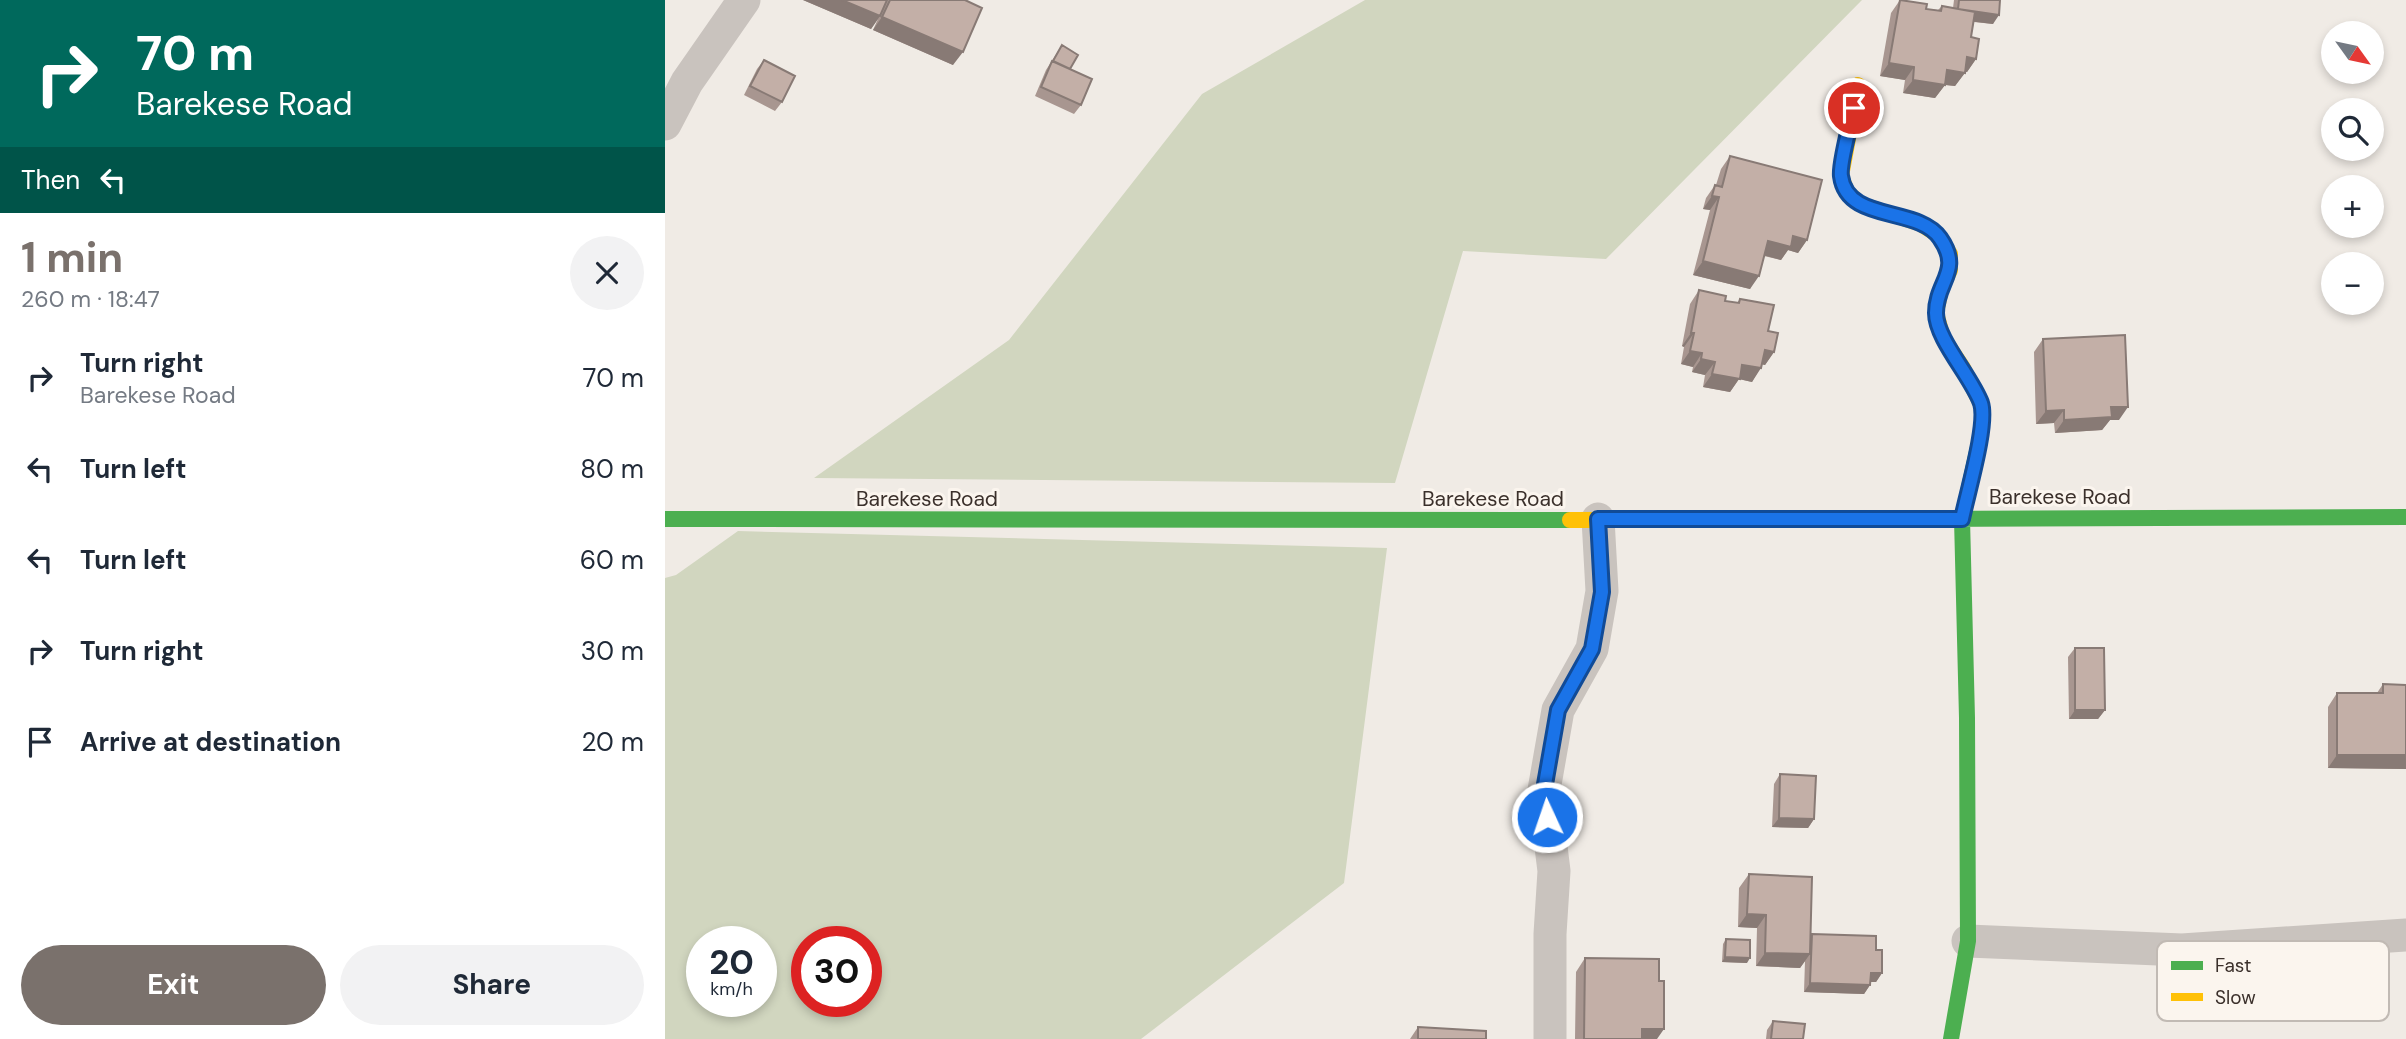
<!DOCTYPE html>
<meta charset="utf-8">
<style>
:root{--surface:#fff;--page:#f2f2f3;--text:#1f2937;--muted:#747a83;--accent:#7a716c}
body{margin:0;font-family:"DM Sans",sans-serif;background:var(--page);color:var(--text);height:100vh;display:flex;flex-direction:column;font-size:26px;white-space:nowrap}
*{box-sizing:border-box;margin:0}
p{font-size:23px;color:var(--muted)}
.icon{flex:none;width:38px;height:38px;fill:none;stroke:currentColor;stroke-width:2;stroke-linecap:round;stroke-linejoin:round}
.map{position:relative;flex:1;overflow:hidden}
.drawer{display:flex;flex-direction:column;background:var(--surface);width:665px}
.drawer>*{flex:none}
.top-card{background:#00695c;color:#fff;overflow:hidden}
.needle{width:46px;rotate:123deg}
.buttons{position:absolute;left:1656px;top:21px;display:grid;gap:14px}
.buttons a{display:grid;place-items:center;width:63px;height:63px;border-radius:50%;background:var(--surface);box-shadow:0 4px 10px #0003;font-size:35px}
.speed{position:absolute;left:21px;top:926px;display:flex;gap:14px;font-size:35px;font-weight:700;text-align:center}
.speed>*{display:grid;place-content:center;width:91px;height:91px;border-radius:50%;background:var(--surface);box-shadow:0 4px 10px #0003;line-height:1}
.speed small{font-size:18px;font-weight:400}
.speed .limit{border:10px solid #d22;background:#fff;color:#111}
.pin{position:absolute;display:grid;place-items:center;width:60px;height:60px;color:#fff;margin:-30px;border:4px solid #fff;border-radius:50%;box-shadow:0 2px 7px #0007}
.me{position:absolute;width:77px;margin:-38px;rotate:357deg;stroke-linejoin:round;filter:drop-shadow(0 0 5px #0008)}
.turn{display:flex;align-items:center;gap:24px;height:147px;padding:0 21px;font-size:32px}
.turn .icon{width:91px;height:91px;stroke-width:2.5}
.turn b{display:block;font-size:49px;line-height:60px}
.then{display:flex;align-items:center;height:66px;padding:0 21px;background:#0003;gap:14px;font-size:26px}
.round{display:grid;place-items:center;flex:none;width:74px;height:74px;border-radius:37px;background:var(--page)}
.headline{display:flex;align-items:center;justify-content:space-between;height:119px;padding:0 21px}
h1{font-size:42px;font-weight:700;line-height:52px;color:var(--accent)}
.button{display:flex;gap:14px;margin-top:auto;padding:14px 21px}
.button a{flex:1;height:80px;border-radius:42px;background:var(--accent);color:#fff;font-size:28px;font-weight:700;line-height:80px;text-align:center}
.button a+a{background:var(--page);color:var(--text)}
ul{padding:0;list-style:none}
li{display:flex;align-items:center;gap:21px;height:91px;padding:0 21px}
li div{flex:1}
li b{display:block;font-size:26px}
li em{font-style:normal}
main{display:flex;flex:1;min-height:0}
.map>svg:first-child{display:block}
.green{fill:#d1d6bf;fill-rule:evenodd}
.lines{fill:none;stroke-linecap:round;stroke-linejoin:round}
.street{stroke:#c9c3be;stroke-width:33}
.fast{stroke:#4caf50;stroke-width:16}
.slow{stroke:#ffc107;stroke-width:16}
.wall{fill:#a89690}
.shaded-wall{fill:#887a75}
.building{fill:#c3afa7;stroke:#887a75;stroke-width:2}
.route-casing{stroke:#114b97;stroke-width:18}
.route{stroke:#1a73e8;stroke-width:12}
.labels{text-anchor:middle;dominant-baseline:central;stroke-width:6;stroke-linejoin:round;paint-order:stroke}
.street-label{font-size:21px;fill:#3b302b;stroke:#fbf5ee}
.key{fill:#fbf5ee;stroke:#c1bab4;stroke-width:2}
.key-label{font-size:19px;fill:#3b302b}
</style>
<main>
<section class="drawer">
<div class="top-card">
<div class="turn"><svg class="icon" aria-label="right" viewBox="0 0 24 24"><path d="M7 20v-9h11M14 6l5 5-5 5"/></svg><div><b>70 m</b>Barekese Road</div></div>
<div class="then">Then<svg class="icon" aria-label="left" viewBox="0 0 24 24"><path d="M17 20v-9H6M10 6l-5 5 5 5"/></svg></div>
</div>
<div class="headline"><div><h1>1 min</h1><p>260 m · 18:47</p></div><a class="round"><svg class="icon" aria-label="close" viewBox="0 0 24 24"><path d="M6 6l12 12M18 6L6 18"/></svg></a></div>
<ul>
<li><svg class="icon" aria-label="right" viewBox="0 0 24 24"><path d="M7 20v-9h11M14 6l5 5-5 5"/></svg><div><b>Turn right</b><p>Barekese Road</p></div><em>70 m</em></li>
<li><svg class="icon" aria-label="left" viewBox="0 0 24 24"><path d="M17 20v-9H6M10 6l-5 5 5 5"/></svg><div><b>Turn left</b></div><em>80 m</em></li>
<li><svg class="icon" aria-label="left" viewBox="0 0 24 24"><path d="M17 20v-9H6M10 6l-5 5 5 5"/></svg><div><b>Turn left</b></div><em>60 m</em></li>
<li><svg class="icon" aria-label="right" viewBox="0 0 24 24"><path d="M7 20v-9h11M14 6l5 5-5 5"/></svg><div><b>Turn right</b></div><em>30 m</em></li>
<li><svg class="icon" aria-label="arrive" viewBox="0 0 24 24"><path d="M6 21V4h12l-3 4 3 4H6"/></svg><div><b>Arrive at destination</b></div><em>20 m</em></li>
</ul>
<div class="button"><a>Exit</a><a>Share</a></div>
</section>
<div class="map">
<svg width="1741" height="1039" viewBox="0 0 1741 1039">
<rect width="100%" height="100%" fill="#f0ebe5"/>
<!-- green -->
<path class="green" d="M700,0H1197L941,259L798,251L730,483L149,478L344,340L537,94Z
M73,531L722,548L679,883L476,1039H0V578L11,575ZM37,942H96V1001H37ZM142,942H201V1001H142Z"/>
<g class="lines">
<!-- street -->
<path class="street" d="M0,124L22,82L79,0
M1303,941L1517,950L1741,935
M885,1039V934L889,871L879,790L893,710L927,649L937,591L933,519"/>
<!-- fast -->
<path class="fast" d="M0,519L905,520
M1257,519L1741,517
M1286,1039L1303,941L1302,718L1297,519L1313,447"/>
<!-- slow -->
<path class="slow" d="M1193,85L1176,176L1182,192L1195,204L1256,224L1273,235L1285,254V270L1276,289L1271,313L1278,338L1298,368L1317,406V427L1313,447
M905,520L1257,519"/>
</g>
<!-- wall -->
<path class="wall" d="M138,0H300L288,65L208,30L213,19L206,29Z
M1235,0L1261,9L1273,10L1277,6L1288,8L1289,0H1335L1328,24L1309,22L1306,37L1311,59L1302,72H1300L1290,86L1280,85L1270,98L1238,93L1240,80L1215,76L1226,13Z
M397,45L416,105L409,114L370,96L381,70Z
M99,60L117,102L110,111L79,95L92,69Z
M1065,156L1142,240L1133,253L1123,250L1116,260L1099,256L1085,289L1028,275L1045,210L1038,209L1041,198L1050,185H1051L1056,169Z
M1034,290L1060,301L1072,303L1075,299L1103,331L1109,352L1100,365L1097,364L1087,382L1074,379L1065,392L1038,387L1040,375L1027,372L1028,367L1016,364L1019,347L1017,346L1025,304Z
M1378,339L1454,420H1445L1437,430L1390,433L1389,423L1371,424L1369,352Z
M1410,648L1440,710L1433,719H1404L1403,657Z
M1718,684L1741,685V769L1663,768V707L1672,693H1712Z
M1115,774L1149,819L1143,828L1107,827L1109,784Z
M1084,874L1145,937L1147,934L1211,950L1217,973L1211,982H1205V985L1199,994L1139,992L1140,961L1135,968L1091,966L1092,928L1073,927L1074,888Z
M1061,939L1082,963L1057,962L1058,944Z
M920,958L992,1039H910L911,972Z
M1108,1021L1138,1039H1101L1102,1030Z
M753,1027L821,1039H745Z"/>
<!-- shaded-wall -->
<path class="shaded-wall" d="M138,0H177L215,16L206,29Z
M1293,10L1334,15L1328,24L1287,19Z
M217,17L298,52L288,65L208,30Z
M1302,57L1311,59L1302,72L1293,70Z
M1224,63L1249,67L1240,80L1215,76Z
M1282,70L1300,73L1290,86L1273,84Z
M1248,80L1280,85L1270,98L1238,93Z
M1047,196L1054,197L1045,210L1038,209Z
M1128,236L1142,240L1133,253L1123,250L1116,260L1094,254L1103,241Z
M1038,261L1094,276L1085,289L1028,275Z
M1026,333H1029L1019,347L1017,346Z
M1100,350L1109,352L1100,365L1090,363Z
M1025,351L1037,353L1028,367L1016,364Z
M1036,359L1050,362L1040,375L1027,372Z
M1077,365L1096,368L1087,382L1074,379L1065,392L1038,387L1047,374Z
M1446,407H1463L1454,420H1445L1437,430L1390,433L1399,420Z
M1399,410L1389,423L1371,424L1381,411Z
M1410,710H1440L1433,719H1404Z
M1672,755H1741V769L1663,768Z
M1114,818L1149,819L1143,828L1107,827Z
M1082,914L1101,915L1092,928L1073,927Z
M1100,953L1145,954L1135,968L1091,966Z
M1060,957L1085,958L1082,963L1057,962Z
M1206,973H1217L1211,982H1199Z
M1145,983L1205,985L1199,994L1139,992Z
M977,1029H999L992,1039H970Z"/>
<!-- building -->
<path class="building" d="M177,0H222L215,16Z
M225,0H300L317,8L298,52L217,17Z
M1235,0L1262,4L1261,9L1276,11L1277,6L1310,12L1306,37L1314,39L1311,59L1302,57L1300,73L1282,70L1280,85L1248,80L1249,67L1224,63Z
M1294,0H1335L1334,15L1293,9Z
M397,45L413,55L405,69L388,61Z
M99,60L130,76L117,102L85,86Z
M387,61L427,79L416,105L376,87Z
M1065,156L1157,180L1142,240L1128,236L1126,247L1103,241L1094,276L1038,261L1054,197L1047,196L1050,185L1057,187Z
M1034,290L1061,296L1060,301L1074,303L1075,299L1109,305L1103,331L1113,333L1109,352L1100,350L1096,368L1077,365L1075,379L1047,374L1050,362L1036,359L1037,353L1025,351L1029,333H1026Z
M1460,335L1463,407H1446L1447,417L1399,420V410L1381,411L1378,339Z
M1410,648H1439L1440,710H1410Z
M1718,684L1741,685V755H1672V693H1718Z
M1115,774L1151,776L1149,819L1114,818Z
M1084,874L1147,877L1145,954L1100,953L1101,915L1082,914Z
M1147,934L1211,936V950H1217V973H1206L1205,985L1145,983Z
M1061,939L1085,940V958L1060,957Z
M920,958L994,959V981H999V1029H977V1039H919Z
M1108,1021L1140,1024L1138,1039H1106Z
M753,1027L821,1031V1039H753Z"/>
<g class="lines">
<!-- route casing -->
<g class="route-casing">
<path id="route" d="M882,817L879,790L893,710L927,649L937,592L933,519H1297C1302,494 1323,424 1316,403C1306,376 1271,339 1271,313C1271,281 1298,271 1275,238C1253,206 1182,223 1176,176C1174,165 1186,121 1189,108"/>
</g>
<!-- route -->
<use href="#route" class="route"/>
</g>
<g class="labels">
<!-- street labels -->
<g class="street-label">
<text x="1395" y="497">Barekese Road</text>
<text x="262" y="499">Barekese Road</text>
<text x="828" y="499">Barekese Road</text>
</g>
</g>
<!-- legend -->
<rect x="1492" y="941" width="232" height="80" rx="10" class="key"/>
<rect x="1506" y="961" width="32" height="9" fill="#4caf50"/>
<rect x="1506" y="993" width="32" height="8" fill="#ffc107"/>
<g class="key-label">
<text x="1550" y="972">Fast</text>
<text x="1550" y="1004">Slow</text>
</g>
</svg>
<div class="buttons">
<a><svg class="needle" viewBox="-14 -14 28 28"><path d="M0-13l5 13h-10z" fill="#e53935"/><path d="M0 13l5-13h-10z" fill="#747a83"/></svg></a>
<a><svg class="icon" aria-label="search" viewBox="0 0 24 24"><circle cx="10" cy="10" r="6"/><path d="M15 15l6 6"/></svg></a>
<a>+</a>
<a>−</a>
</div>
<div class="speed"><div>20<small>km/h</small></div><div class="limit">30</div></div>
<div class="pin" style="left:1189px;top:108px;background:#d93025"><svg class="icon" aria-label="arrive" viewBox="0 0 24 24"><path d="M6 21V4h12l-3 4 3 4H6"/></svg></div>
<svg class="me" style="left:882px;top:817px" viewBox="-20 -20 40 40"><circle r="17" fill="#1a73e8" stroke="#fff" stroke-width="3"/><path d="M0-11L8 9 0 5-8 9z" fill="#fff"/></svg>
</div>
</main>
